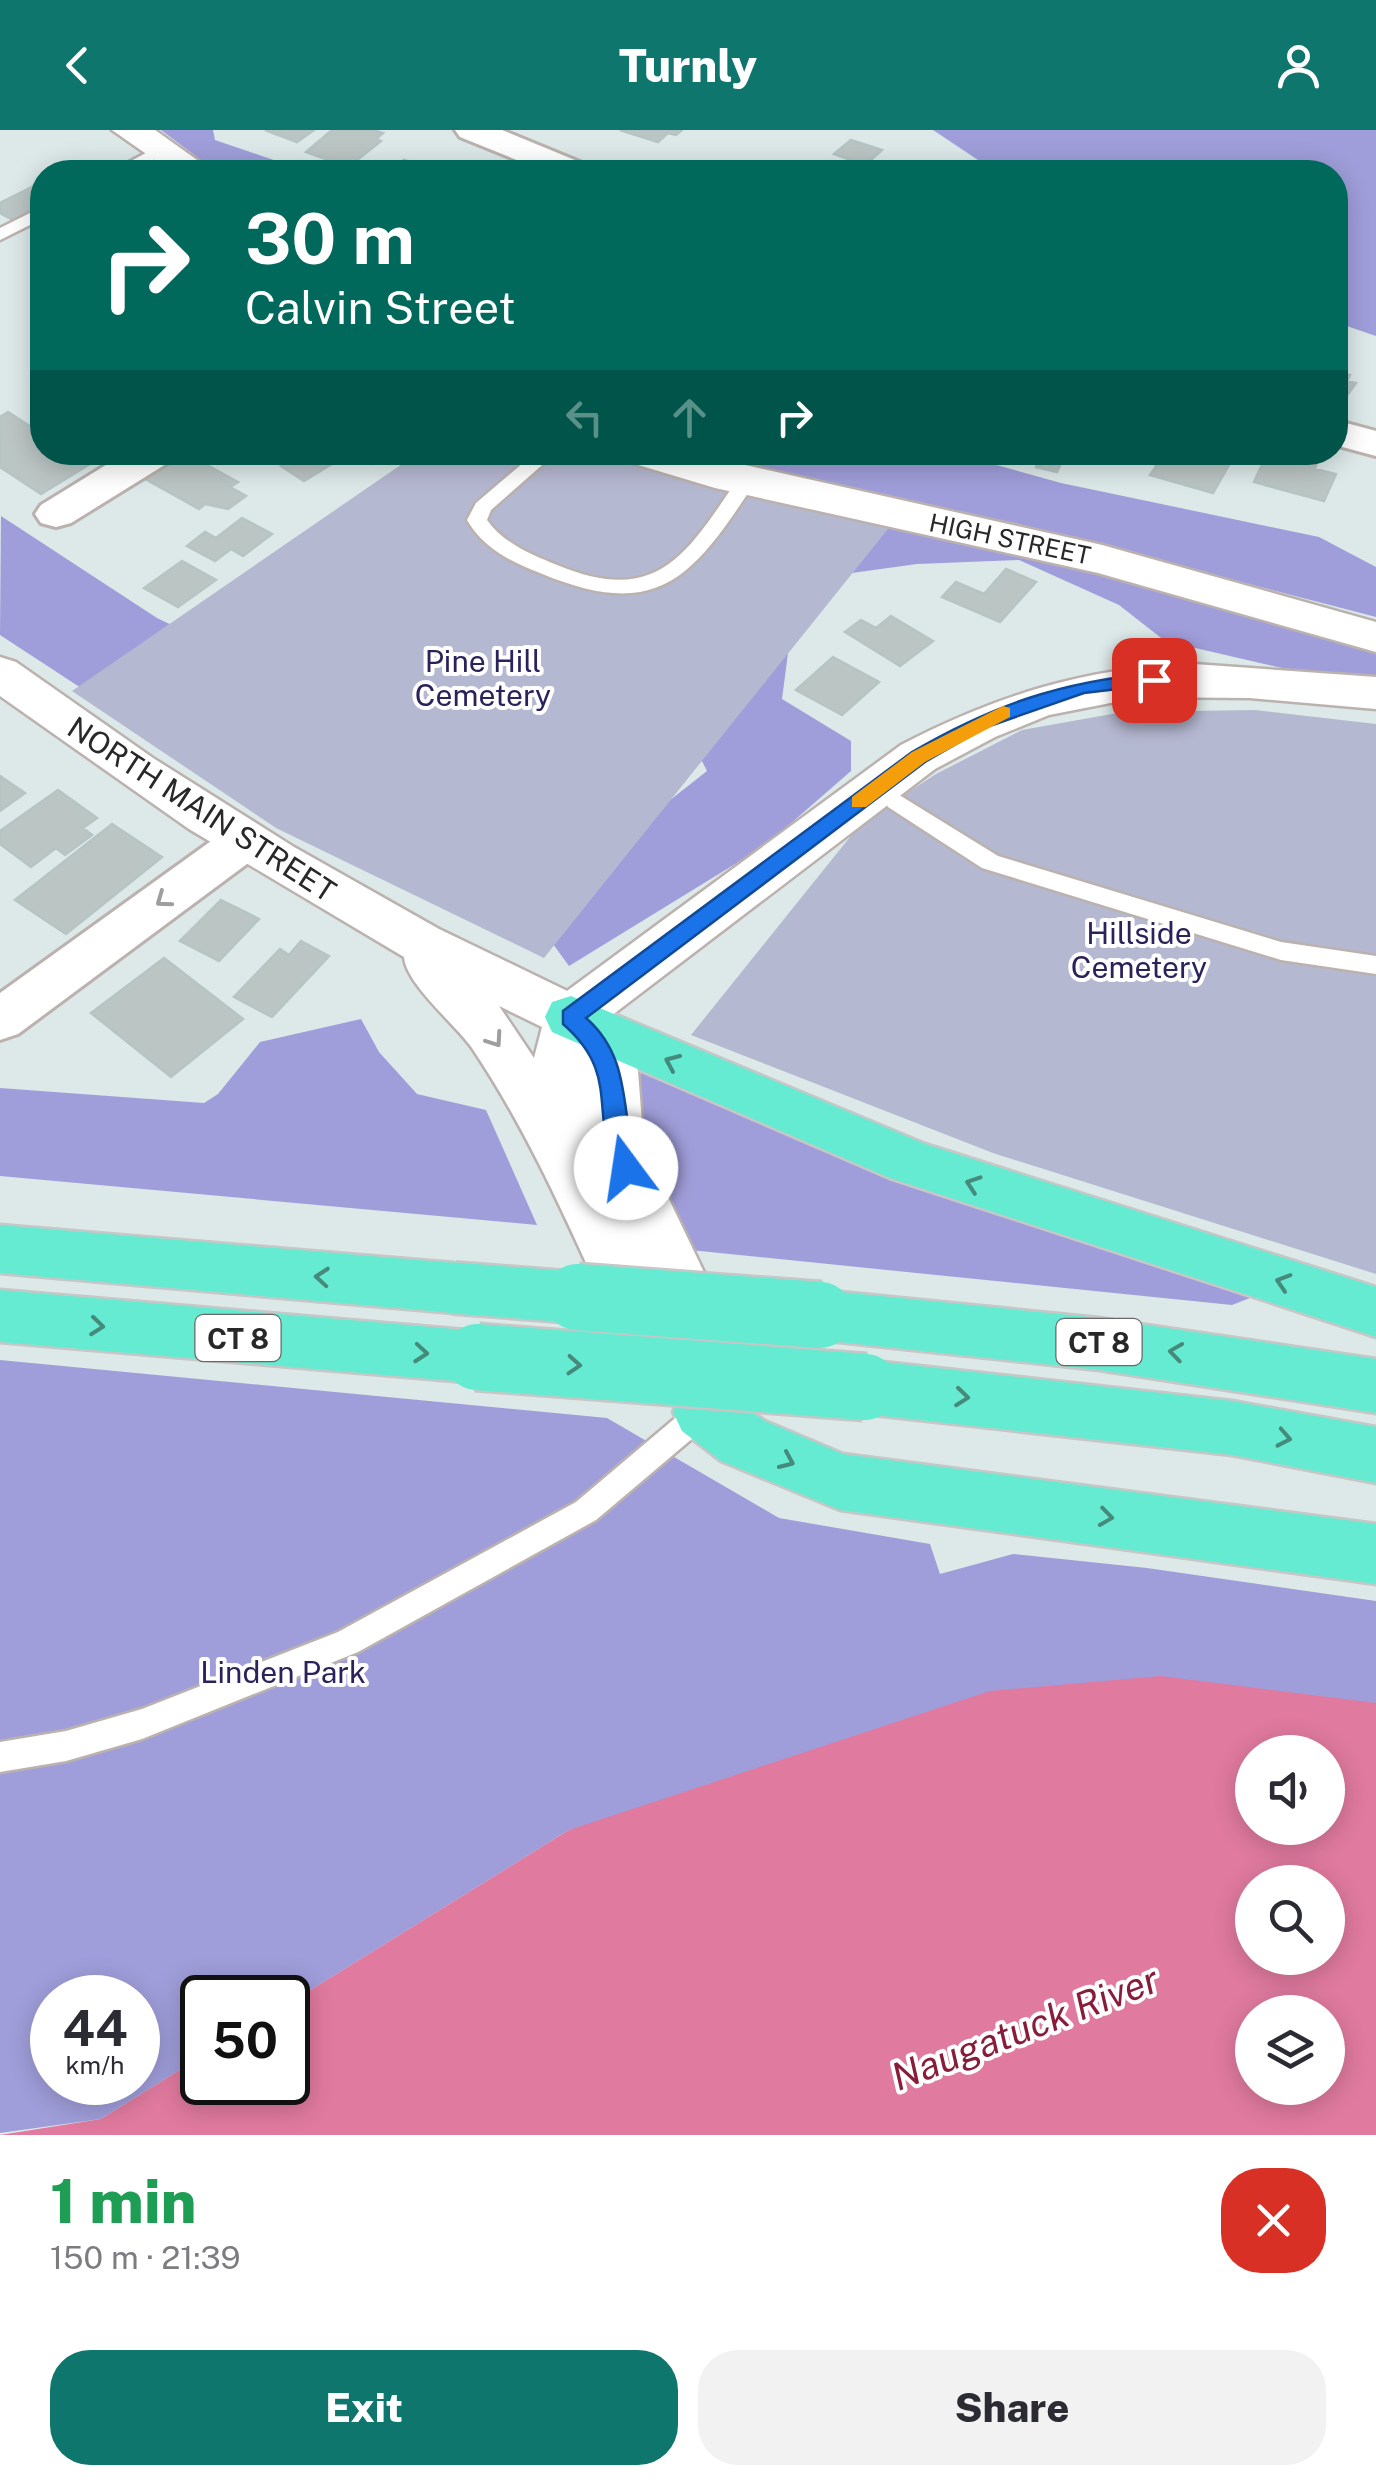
<!DOCTYPE html>
<meta charset="utf-8">
<style>
:root{--surface:#fff;--page:#f2f2f3;--text:#2b2b33;--muted:#7c7c81;--accent:#0f766e}
body{margin:0;font-family:"Public Sans",sans-serif;background:var(--page);color:var(--text);height:100vh;display:flex;flex-direction:column;font-size:38px;white-space:nowrap}
*{box-sizing:border-box;margin:0}
p{font-size:32px;color:var(--muted)}
.icon{flex:none;width:55px;height:55px;fill:none;stroke:currentColor;stroke-width:2;stroke-linecap:round;stroke-linejoin:round}
.map{position:relative;height:2005px;overflow:hidden}
.side{display:flex;flex-direction:column;background:var(--surface);flex:1}
.side>*{flex:none}
.guide{position:absolute;left:30px;top:30px;width:1318px;height:305px;border-radius:40px;box-shadow:0 5px 25px #0003;background:#00695c;color:#fff;overflow:hidden}
.fabs{position:absolute;left:1235px;top:1605px;display:grid;gap:20px}
.fabs a{display:grid;place-items:center;width:110px;height:110px;border-radius:50%;background:var(--surface);box-shadow:0 5px 25px #0003;font-size:50px}
.speed{position:absolute;left:30px;top:1845px;display:flex;gap:20px;font-size:50px;font-weight:700;text-align:center}
.speed>*{display:grid;place-content:center;width:130px;height:130px;border-radius:50%;background:var(--surface);box-shadow:0 5px 25px #0003;line-height:1}
.speed small{font-size:25px;font-weight:400}
.speed .limit{border:5px solid #111;border-radius:15px;background:#fff;color:#111}
.pin{position:absolute;display:grid;place-items:center;width:85px;height:85px;color:#fff;margin:-42px;border-radius:20px;box-shadow:0 5px 15px #0006}
.me{position:absolute;width:110px;margin:-55px;rotate:346deg;stroke-linejoin:round;filter:drop-shadow(0 0 8px #0008)}
.turn{display:flex;align-items:center;gap:35px;height:210px;padding:0 50px;font-size:45px}
.turn .icon{width:130px;height:130px;stroke-width:2.5}
.turn b{display:block;font-size:70px;line-height:85px}
.lanes{display:flex;align-items:center;height:95px;padding:0 50px;background:#0003;justify-content:center;gap:50px;direction:ltr}
.lanes .off{opacity:.35}
.round{display:grid;place-items:center;flex:none;width:105px;height:105px;border-radius:40px;background:var(--page)}
.overview{display:flex;align-items:center;justify-content:space-between;height:170px;padding:0 50px}
h1{font-size:60px;font-weight:800;line-height:75px;color:#1e9e55}
.button{display:flex;gap:20px;margin-top:auto;padding:20px 50px}
.button a{flex:1;height:115px;border-radius:40px;background:var(--accent);color:#fff;font-size:40px;font-weight:800;line-height:115px;text-align:center}
.button a+a{background:var(--page);color:var(--text)}
header{display:flex;justify-content:space-between;align-items:center;height:130px;padding:0 50px;background:var(--accent);color:#fff;font-size:45px;font-weight:800}
.map>svg:first-child{display:block}
.green{fill:#a09eda;fill-rule:evenodd}
.cemetery{fill:#b5b8d1}
.water{fill:#e07a9f;fill-rule:evenodd}
.building{fill:#bbc5c4;stroke:#b6c4c4;stroke-width:2.5}
.lines{fill:none;stroke-linecap:round;stroke-linejoin:round}
.service-casing{stroke:#bbb2af;stroke-width:5}
.minor-casing{stroke:#bbb2af;stroke-width:6}
.tertiary-casing{stroke:#bbb2af;stroke-width:5}
.secondary-casing{stroke:#bbb2af;stroke-width:5}
.motorway-casing{stroke:#c7c7c7;stroke-width:5}
.service{fill:#fff;fill-rule:evenodd}
.minor{fill:#fff;fill-rule:evenodd}
.tertiary{fill:#fff;fill-rule:evenodd}
.secondary{fill:#fff;fill-rule:evenodd}
.motorway{fill:#65ebd1;fill-rule:evenodd}
.motorway-bridge-far1-casing{stroke:#c7c7c7;stroke-width:56;stroke-linecap:butt}
.motorway-bridge-casing{stroke:#c7c7c7;stroke-width:71;stroke-linecap:butt}
.motorway-bridge-far1{stroke:#65ebd1;stroke-width:51}
.motorway-bridge{stroke:#65ebd1;stroke-width:66}
.oneway{stroke:#9e9e9e}
.oneway2{stroke:#468a7c}
.route{fill:#1a73e8;stroke:#114b97;stroke-width:2.5}
.slow{fill:#f59e0b}
.labels{text-anchor:middle;dominant-baseline:central;stroke-width:8;stroke-linejoin:round;paint-order:stroke}
.far-street-label{font-size:25px;fill:#282828;stroke:#fff}
.shield{fill:#fff;stroke:#686868;stroke-width:2.5}
.shield-label{font-size:28px;font-weight:bold;fill:#282828}
.park-label{font-size:30px;fill:#2b225c;stroke:#fff}
.street-label{font-size:30px;fill:#282828;stroke:#fff}
.near-water-label{font-size:38px;font-style:italic;fill:#881d3b;stroke:#fff}
</style>
<header><svg class="icon" aria-label="back" viewBox="0 0 24 24"><path d="M15 5l-7 7 7 7"/></svg>Turnly<svg class="icon" aria-label="person" viewBox="0 0 24 24"><circle cx="12" cy="8" r="4"/><path d="M4 21q1-7 8-7t8 7"/></svg></header>
<div class="map">
<svg width="1376" height="2005" viewBox="0 0 1376 2005">
<rect width="100%" height="100%" fill="#dce9e8"/>
<!-- green -->
<path class="green" d="M161,0H213L215,10L309,42H217Z
M933,0H1376V206L1335,192V42H996Z
M666,323H953L1061,353L1319,407L1376,437V487L1015,393L728,340Z
M1,386L157,488L350,581L254,671L0,505Z
M790,388L903,398L1139,450L1376,521V549L1317,546L1165,511L1119,475L1019,430L917,434L830,446L791,500L782,569L851,611V641L766,715L569,836L529,781L707,641L670,568Z
M361,889L379,922L417,964L486,980L537,1095L0,1046V958L204,973L218,964L260,912Z
M642,942L1032,1095L1260,1164L1232,1175L690,1120L642,1036L629,962Z
M0,1230L607,1288L779,1388L930,1414L940,1444L1013,1424L1147,1438L1376,1471V1592L569,1700L288,1874V1868H202V1926L101,1989L0,2003ZM52,1868H138V1952H52Z"/>
<!-- cemetery -->
<path class="cemetery" d="M418,323H600L891,395L544,828L276,698L72,561Z
M1255,580L1376,594V1144L993,1023L691,905L862,692L936,644L1022,600L1123,582Z"/>
<!-- water -->
<path class="water" d="M1161,1546L1376,1573V2005H0L101,1989L202,1926V1952H288V1874L569,1700L990,1561ZM1252,1622H1328V1698H1252ZM1252,1752H1328V1828H1252ZM1252,1882H1328V1958H1252Z"/>
<!-- building -->
<path class="building" d="M265,0H314L297,12Z
M332,0H373L383,3L376,9L381,11L348,37L306,22Z
M620,0H682L676,5L668,3L658,12Z
M851,10L882,20L865,35L834,24Z
M404,30L424,36L416,42H388Z
M38,54L42,57V79L17,92L0,83V73Z
M1335,241L1350,245L1347,251L1356,253L1338,278Z
M8,282L42,304V322H71L90,334L41,364L0,337V287Z
M171,322H183L238,352L230,357L246,366L228,379L205,374L199,379L138,345Z
M303,322H309L330,335L304,351L281,336Z
M357,322H389L372,334L354,325Z
M1042,322H1066L1057,342L1036,337Z
M1150,322H1215L1233,328L1213,363L1150,345L1157,335L1145,331Z
M1268,322H1312L1308,329L1317,332L1315,339L1336,344L1324,371L1254,352Z
M242,388L272,404L243,426L231,419L215,431L187,416L205,402L216,408Z
M182,431L216,450L178,477L144,458Z
M1006,439L1036,452L1000,492L942,467L956,452L984,464Z
M891,486L933,511L900,536L845,502L861,490L876,498Z
M833,527L879,552L842,585L796,560Z
M0,646L25,663L0,681Z
M58,660L97,688L83,698L92,705L65,725L56,718L31,737L0,714V701Z
M112,694L162,727L66,804L15,770Z
M221,770L259,789L219,831L180,811Z
M301,811L329,826L272,887L234,867L280,819L289,825Z
M164,828L243,889L171,947L91,883Z"/>
<g class="lines">
<!-- service casing -->
<g class="service-casing">
<path id="service" d="M161,15L169,20L167,23L130,42H110Z
M42,77V89L0,110V98Z
M536,322H557L491,380L487,390C503,413 532,425 557,435C658,477 687,424 739,347H753L756,351C693,447 659,493 540,443C511,432 483,418 467,390L476,373Z
M896,663L998,726L1281,812L1376,826V844L1281,830L982,738L888,677L885,671Z
M703,1270L713,1273L717,1282L713,1291L596,1390L358,1522L142,1609L66,1631L0,1642V1612L66,1601L142,1579L338,1502L576,1372L693,1273Z"/>
</g>
<!-- minor casing -->
<g class="minor-casing">
<path id="minor" d="M455,0H502L587,35L592,42H546L460,7Z
M1335,290L1376,301V326L1335,315Z
M127,322H177L171,331L71,393L56,397L41,393L35,384L41,375Z
M242,696L259,701L266,713L259,725L18,904L0,910V863L225,701Z"/>
</g>
<!-- tertiary casing -->
<g class="tertiary-casing">
<path id="tertiary" d="M112,0H155L214,42H172Z
M619,322H687L1102,415L1376,492V522L1098,443L715,358L625,331Z
M1194,534L1376,547V579L1250,568L1141,567L1049,585L995,607L935,639L590,902L571,908L552,902L545,887L552,872L901,615C996,566 1086,537 1194,534Z"/>
</g>
<!-- secondary casing -->
<g class="secondary-casing">
<path id="secondary" d="M0,527L16,532L153,628L294,717L439,799L590,872L632,924L638,941L643,1006L654,1038L737,1211L728,1229L707,1237L686,1229L675,1205L668,1220L647,1228L626,1220C578,1118 536,1013 472,918C455,894 406,854 404,827L189,699L0,566ZM499,876L542,897L534,928ZM587,1004V1006L597,1035Z"/>
</g>
<!-- motorway casing -->
<g class="motorway-casing">
<path id="motorway" d="M571,866L925,1014L1376,1157V1207L890,1048L552,902L545,887L552,872Z
M0,1095L454,1133L475,1140L483,1158L475,1176L454,1183L0,1143Z
M0,1160L477,1201L498,1208L507,1227L498,1246L477,1253L0,1212Z
M820,1160L1099,1188L1376,1229V1283L1099,1240L820,1210L799,1203L791,1185L799,1167Z
M865,1230L1232,1271L1376,1297V1353L1232,1325L865,1284L844,1276L835,1257L844,1238Z
M703,1255L724,1263L765,1291L843,1324L1376,1394V1454L840,1380L721,1331L682,1301L673,1282L682,1263Z"/>
</g>
<!-- service -->
<use href="#service" class="service"/>
<!-- minor -->
<use href="#minor" class="minor"/>
<!-- tertiary -->
<use href="#tertiary" class="tertiary"/>
<!-- secondary -->
<use href="#secondary" class="secondary"/>
<!-- motorway -->
<use href="#motorway" class="motorway"/>
<!-- motorway-bridge-far1 casing -->
<g class="motorway-bridge-far1-casing">
<path id="motorway-bridge-far1" d="M454,1158L611,1170"/>
</g>
<!-- motorway-bridge casing -->
<g class="motorway-bridge-casing">
<path id="motorway-bridge" d="M577,1167L820,1185
M477,1227L865,1257"/>
</g>
<!-- motorway-bridge-far1 -->
<use href="#motorway-bridge-far1" class="motorway-bridge-far1"/>
<!-- motorway-bridge -->
<use href="#motorway-bridge" class="motorway-bridge"/>
</g>
<!-- one-way arrows -->
<defs><path id="oneway-chevron" d="M-2-3.5L2.5 0L-2 3.5" fill="none" stroke-width="1.6" stroke-linecap="round" stroke-linejoin="round" transform="scale(2.5)"/></defs>
<g class="oneway">
<use href="#oneway-chevron" transform="translate(163 770) rotate(144)"/>
<use href="#oneway-chevron" transform="translate(495 910) rotate(55)"/>
</g>
<g class="oneway2">
<use href="#oneway-chevron" transform="translate(672 932) rotate(-156)"/>
<use href="#oneway-chevron" transform="translate(973 1054) rotate(-161)"/>
<use href="#oneway-chevron" transform="translate(322 1147) rotate(-175)"/>
<use href="#oneway-chevron" transform="translate(1283 1152) rotate(-162)"/>
<use href="#oneway-chevron" transform="translate(97 1196) rotate(6)"/>
<use href="#oneway-chevron" transform="translate(1176 1222) rotate(-172)"/>
<use href="#oneway-chevron" transform="translate(421 1223) rotate(5)"/>
<use href="#oneway-chevron" transform="translate(574 1235) rotate(4)"/>
<use href="#oneway-chevron" transform="translate(962 1267) rotate(6)"/>
<use href="#oneway-chevron" transform="translate(1284 1308) rotate(11)"/>
<use href="#oneway-chevron" transform="translate(787 1331) rotate(24)"/>
<use href="#oneway-chevron" transform="translate(1106 1387) rotate(8)"/>
</g>
<!-- route -->
<path class="route" d="M1154,543L1161,545V554L1084,563L984,598L925,632L586,888C633,929 620,984 637,1038L626,1048L618,1045C588,984 622,945 563,894V881L912,622C993,575 1060,552 1154,543Z"/>
<!-- slow -->
<path class="slow" d="M1003,576L1010,578V587L925,632L866,677H852V667L912,622Z"/>
<g class="labels">
<!-- far-street labels -->
<g class="far-street-label">
<text transform="translate(1010 409) rotate(12)">HIGH STREET</text>
</g>
<!-- shield labels -->
<g class="shield">
<rect x="195.5" y="1185" width="85" height="46" rx="8"/>
<rect x="1056.5" y="1189" width="85" height="46" rx="8"/>
</g>
<g class="shield-label">
<text x="238" y="1208">CT 8</text>
<text x="1099" y="1212">CT 8</text>
</g>
<!-- park labels -->
<g class="park-label">
<text x="483" y="531">Pine Hill<tspan x="483" dy="34">Cemetery</tspan></text>
<text x="1139" y="803">Hillside<tspan x="1139" dy="34">Cemetery</tspan></text>
<text x="283" y="1542">Linden Park</text>
</g>
<!-- street labels -->
<g class="street-label">
<text transform="translate(202 679) rotate(33)">NORTH MAIN STREET</text>
</g>
<!-- near-water labels -->
<g class="near-water-label">
<text transform="translate(1025 1898) rotate(-21)">Naugatuck River</text>
</g>
</g>
</svg>
<div class="fabs">
<a><svg class="icon" aria-label="sound" viewBox="0 0 24 24"><path d="M4 9h4l5-4v14l-5-4H4zM17 9q2 3 0 6"/></svg></a>
<a><svg class="icon" aria-label="search" viewBox="0 0 24 24"><circle cx="10" cy="10" r="6"/><path d="M15 15l6 6"/></svg></a>
<a><svg class="icon" aria-label="layers" viewBox="0 0 24 24"><path d="M12 4l9 5-9 5-9-5zM3 14l9 5 9-5"/></svg></a>
</div>
<div class="speed"><div>44<small>km/h</small></div><div class="limit">50</div></div>
<div class="pin" style="left:1154px;top:550px;background:#d93025"><svg class="icon" aria-label="arrive" viewBox="0 0 24 24"><path d="M6 21V4h12l-3 4 3 4H6"/></svg></div>
<svg class="me" style="left:626px;top:1038px" viewBox="-20 -20 40 40"><circle r="19" fill="#fff"/><path d="M0-13L10 11 0 6-10 11z" fill="#1a73e8"/></svg>
<div class="guide">
<div class="turn"><svg class="icon" aria-label="right" viewBox="0 0 24 24"><path d="M7 20v-9h11M14 6l5 5-5 5"/></svg><div><b>30 m</b>Calvin Street</div></div>
<div class="lanes"><svg class="icon off" aria-label="left" viewBox="0 0 24 24"><path d="M17 20v-9H6M10 6l-5 5 5 5"/></svg><svg class="icon off" aria-label="ahead" viewBox="0 0 24 24"><path d="M12 20V5M6 11l6-6 6 6"/></svg><svg class="icon" aria-label="right" viewBox="0 0 24 24"><path d="M7 20v-9h11M14 6l5 5-5 5"/></svg></div>
</div>
</div>
<section class="side">
<div class="overview"><div><h1>1 min</h1><p>150 m · 21:39</p></div><a class="round" style="background:#d93025;color:#fff"><svg class="icon" aria-label="close" viewBox="0 0 24 24"><path d="M6 6l12 12M18 6L6 18"/></svg></a></div>
<div class="button"><a>Exit</a><a>Share</a></div>
</section>
